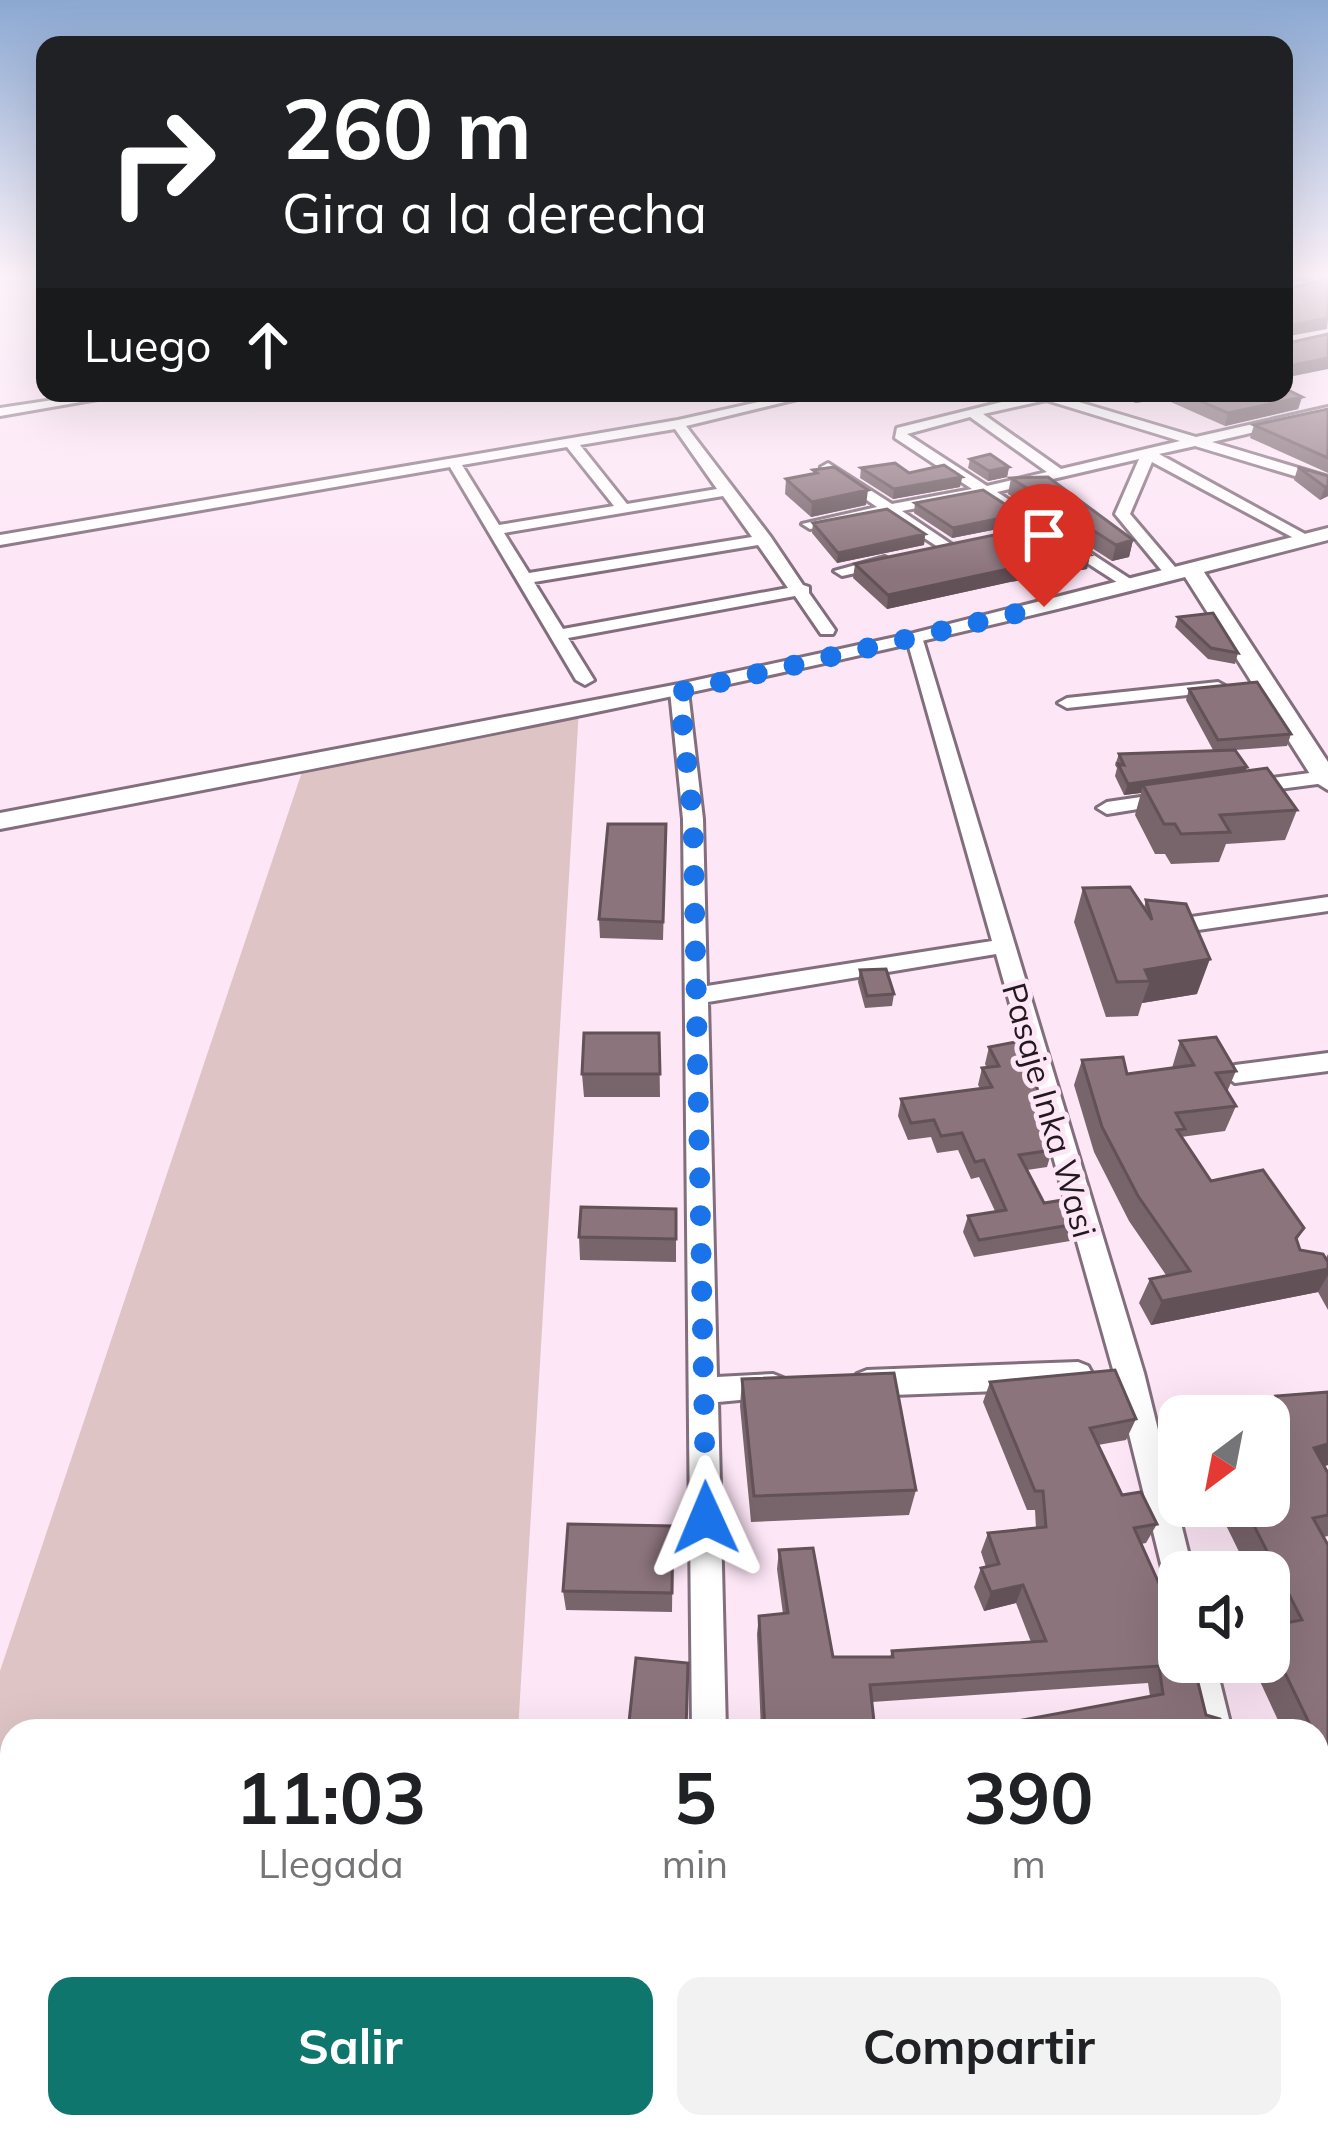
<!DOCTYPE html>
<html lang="es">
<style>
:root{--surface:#fff;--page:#f2f2f2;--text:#202124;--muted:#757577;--accent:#0f766e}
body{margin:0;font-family:Mulish,sans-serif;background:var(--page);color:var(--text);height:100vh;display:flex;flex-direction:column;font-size:45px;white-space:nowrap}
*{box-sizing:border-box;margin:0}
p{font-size:39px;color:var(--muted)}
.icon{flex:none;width:66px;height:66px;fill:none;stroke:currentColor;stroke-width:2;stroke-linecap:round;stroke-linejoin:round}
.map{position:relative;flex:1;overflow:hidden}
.drawer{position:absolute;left:0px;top:1719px;width:1329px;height:420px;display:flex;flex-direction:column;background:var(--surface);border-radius:36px 36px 0 0;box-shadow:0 12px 48px #0002}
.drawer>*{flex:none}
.guide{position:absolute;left:36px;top:36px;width:1257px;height:366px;border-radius:24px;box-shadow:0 12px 48px #0002;background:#202124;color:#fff;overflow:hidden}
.needle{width:78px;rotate:212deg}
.tools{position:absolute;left:1158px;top:1395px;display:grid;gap:24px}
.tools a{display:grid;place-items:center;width:132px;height:132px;border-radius:24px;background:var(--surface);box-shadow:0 12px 48px #0002;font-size:60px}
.pin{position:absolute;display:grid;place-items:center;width:102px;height:102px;color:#fff;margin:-123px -51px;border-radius:50% 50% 50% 0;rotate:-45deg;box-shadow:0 0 12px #0007}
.pin .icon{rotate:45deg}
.me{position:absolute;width:132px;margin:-66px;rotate:359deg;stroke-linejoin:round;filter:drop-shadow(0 0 9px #0008)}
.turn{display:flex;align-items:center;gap:42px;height:252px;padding:0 48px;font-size:54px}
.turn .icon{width:156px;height:156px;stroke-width:2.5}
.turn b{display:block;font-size:84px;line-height:102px}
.then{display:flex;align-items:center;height:114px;padding:0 48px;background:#0003;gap:24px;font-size:45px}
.eta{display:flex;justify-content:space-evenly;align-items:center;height:204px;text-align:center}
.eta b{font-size:72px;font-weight:700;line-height:84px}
.primary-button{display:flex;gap:24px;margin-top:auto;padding:24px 48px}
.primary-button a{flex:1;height:138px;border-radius:24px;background:var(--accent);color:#fff;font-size:48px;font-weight:700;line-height:138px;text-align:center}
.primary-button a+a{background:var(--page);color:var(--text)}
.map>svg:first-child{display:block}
.green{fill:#dec4c5}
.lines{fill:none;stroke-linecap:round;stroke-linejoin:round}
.street-casing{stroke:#826e7c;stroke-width:6}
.secondary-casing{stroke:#826e7c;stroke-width:6}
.street{fill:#fff;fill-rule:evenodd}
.secondary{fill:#fff;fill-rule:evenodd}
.wall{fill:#78646b}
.shaded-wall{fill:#625157}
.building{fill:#8c747c;stroke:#625157;stroke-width:3}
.route{stroke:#1a73e8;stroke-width:21;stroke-dasharray:0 37.8}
.labels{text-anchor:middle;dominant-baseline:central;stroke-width:10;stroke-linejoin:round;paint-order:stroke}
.street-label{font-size:33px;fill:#21191f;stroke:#fde6f6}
</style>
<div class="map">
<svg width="1328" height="2139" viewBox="0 0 1328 2139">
<rect width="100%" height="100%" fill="#fde6f6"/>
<!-- green -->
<path class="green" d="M579,709L518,1731H12V2127H495L494,2139H0V1671L306,760Z"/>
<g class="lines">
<!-- street casing -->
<g class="street-casing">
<path id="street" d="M1297,274L1328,280V287L1298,276Z
M100,393H132L0,416V408Z
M799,393H822L686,426L770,536L803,585L809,587V593L835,630L833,634H821L795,596L568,638L594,680L585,685L576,680L450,467L0,545V535L678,420ZM675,429L717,489L627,504L580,445ZM567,447L614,506L499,525L462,465ZM723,496L752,537L529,573L504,533ZM758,545L788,588L563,629L534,582Z
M1038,393H1067L1062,397L1196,437L1328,407V415L1212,442L1328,477V486L1195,446L1159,454L1316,540L1303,543L1152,462L1130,514L1181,574L1167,577L1115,514L1139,459L997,492L1135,582V588L1129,590L982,495L902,511L954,546L957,549L949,554L887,514L810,529L802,524L877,507L823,470L821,467L828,463L892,504L972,489L895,438L897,428ZM1046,400L1180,441L1061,469L983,414ZM970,417L1047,472L987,486L907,434Z
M885,557L893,562L891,565L842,576L834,571Z
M909,636L923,640L1144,1373L1193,1572H1179V1597L1168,1592L1114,1373L996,954L708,1002L717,1377L773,1374L783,1378L788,1387L783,1396L718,1402L726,1731H692L683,819L670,691L679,686L688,691L703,819L707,986L992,941L907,640Z
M1218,682L1227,687L1224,691L1067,708L1058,703L1067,698Z
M1325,771V783L1250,793L1240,787L1250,781Z
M1168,793L1175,795V803L1107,814L1097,808L1107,802Z
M1328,897V911L1164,935L1153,928L1164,921Z
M1328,1053V1071L1235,1083L1223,1074L1235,1065Z
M1078,1362L1088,1366L1093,1375L1088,1384L1078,1388L867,1396L857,1392L852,1383L857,1374L867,1370Z
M1181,1662H1215L1232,1731H1198Z
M1328,1905V1943L1317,1946V1908Z
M1317,2084L1328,2089V2139H1307L1303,2127H1317Z
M695,2127H737V2139H695Z"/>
</g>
<!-- secondary casing -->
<g class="secondary-casing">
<path id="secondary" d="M1328,528V540L1204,572L1328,762V790L1315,782L1185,577C793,678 397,753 0,829V813L679,684L914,633Z"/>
</g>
<!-- street -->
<use href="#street" class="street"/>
<!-- secondary -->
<use href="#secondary" class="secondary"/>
</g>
<!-- wall -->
<path class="wall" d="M1119,393H1284L1302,397L1298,409L1225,426L1164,399L1135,403Z
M1328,409V473L1250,438L1254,425Z
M970,459L1009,467L1007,477L988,481L968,468Z
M1298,467L1328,476V496L1320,500L1294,480Z
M861,468L962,477L960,487L893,499L860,478Z
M813,470L866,505L811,517L785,494L786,479L813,474Z
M1011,478L1133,540L1129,557L1112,561L1008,494Z
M915,503L1018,525L952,538L914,513Z
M813,523L925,534L924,545L837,563L812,533Z
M1090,555L1087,569L1010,582L887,609L853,578L855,564Z
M1178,617L1238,653L1235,664L1208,659L1175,627Z
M1189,689L1291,734L1287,746L1235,750L1246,771L1297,810L1285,840L1226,844L1219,862L1171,864L1165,854H1155L1135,815L1141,793L1124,795L1115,776L1117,768L1115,765L1119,754L1213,750L1186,700Z
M666,824L663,940L600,938L599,919Z
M1083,888L1144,908L1146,900L1197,994L1142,1003L1138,1016L1106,1017L1074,922Z
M860,970L894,994L892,1006L865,1008L858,982Z
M659,1033L660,1097H584L582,1074Z
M1180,1041L1236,1071L1227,1092L1236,1106L1225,1131L1181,1137L1211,1181L1304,1228L1297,1240L1300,1250L1326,1258L1328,1254V1310L1318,1292L1151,1325L1139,1303L1150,1279L1166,1275L1129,1221L1094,1152L1074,1085L1082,1060L1127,1074L1172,1068Z
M989,1047L1049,1123L1045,1136L1052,1150L1047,1167L1027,1170L1044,1203L1076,1224L1070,1241L974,1257L963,1232L968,1216L995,1211L979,1177L971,1179L958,1150L937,1153L931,1137L908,1140L898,1116L901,1099L980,1088L978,1085L982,1068H987L985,1064Z
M676,1209V1262L580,1260L579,1237Z
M742,1379L916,1490L909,1515L751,1522L740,1406Z
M990,1382L1136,1419L1126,1440L1098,1445L1122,1495L1157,1524L1146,1543L1141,1544L1206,1715L1226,1731H1002L1006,1723L1150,1696L1148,1683L872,1702L875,1731H761L757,1634L759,1616L783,1614L777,1569L779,1550L833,1657H890L892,1651L1031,1642L1016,1603L984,1611L974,1587L981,1568L986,1567L981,1552L988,1533L1036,1528L1035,1510H1027L983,1402Z
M1328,1392V1465L1324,1466L1328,1473V1536L1324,1537L1328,1545V1815L1323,1816L1317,1803V1731H1283L1251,1662H1269V1626L1275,1625L1269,1613V1572H1249L1218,1509L1207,1511L1205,1506H1269L1272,1403L1276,1396Z
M673,1526L672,1612L566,1610L563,1591Z
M1219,2127H1311L1316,2139H1223Z"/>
<!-- shaded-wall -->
<path class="shaded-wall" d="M1286,274H1328V276L1284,284Z
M1328,318L1327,329L1284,337L1287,326Z
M1328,358V369L1284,378V367Z
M1137,393H1165L1164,399L1135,403Z
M1302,397L1298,409L1225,426L1228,413Z
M1009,467L1007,477L988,481L989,471Z
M962,477L960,487L893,499L894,489Z
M1328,485V496L1320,500L1325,487Z
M868,490L866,505L811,517L812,502Z
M1020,514L1018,525L952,538L953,528Z
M925,534L924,545L837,563L838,553Z
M1133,540L1129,557L1112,561L1116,545Z
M1090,555L1087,569L1010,582L887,609L888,595L1013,568Z
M1247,767L1243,778L1143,785L1141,793L1124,795L1128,784Z
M1210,959L1197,994L1142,1003L1150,981L1145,970Z
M1328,1269V1275L1318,1292L1151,1325L1162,1301Z
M1328,1444V1465L1297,1474L1314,1448Z
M1023,1585L1016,1603L984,1611L991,1592Z"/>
<!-- building -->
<path class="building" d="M1328,279V318L1287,326L1284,335V285L1288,288Z
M1328,334V358L1284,367V339L1288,343Z
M1284,388L1302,397L1228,413L1181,393H1284Z
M1328,409V458L1254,425Z
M990,454L1009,467L989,471L970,459Z
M895,463L909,473L944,465L962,477L894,489L861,468Z
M834,467L868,490L812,502L786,479L817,473L813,470Z
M1298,467L1328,476V485L1325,487Z
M1048,477L1133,540L1116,545L1011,478Z
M983,490L1020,514L953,528L915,503Z
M887,509L925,534L838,553L813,523Z
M1042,525L1090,555L1013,568L888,595L855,564Z
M1213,613L1238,653L1211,648L1178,617Z
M1257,682L1291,734L1218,740L1189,689Z
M1235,750L1247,767L1128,784L1118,764L1124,765L1119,754Z
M1267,768L1297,810L1220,815L1230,832L1181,834L1175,824H1164L1143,785Z
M608,824H666L663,922L599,919Z
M1130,887L1152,920L1146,900L1186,904L1210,959L1145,970L1150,981L1117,982L1083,888Z
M886,969L894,994L867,996L860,970Z
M584,1033H659L660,1074H582Z
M1216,1037L1236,1071L1216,1073L1236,1106L1176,1113L1185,1129L1177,1130L1211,1181L1263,1170L1304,1228L1296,1238L1300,1250L1323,1254L1328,1262V1269L1162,1301L1150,1279L1190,1271L1138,1196L1102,1127L1082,1060L1123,1057L1127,1074L1194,1065L1180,1041Z
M1021,1041L1049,1123L1039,1124L1052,1150L1019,1155L1044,1203L1063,1200L1076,1224L979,1240L968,1216L1006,1210L984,1160L975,1162L962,1133L941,1136L934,1120L911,1123L901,1099L992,1087L982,1068L999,1066L989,1047Z
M581,1207L676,1209V1239L579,1237Z
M1115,1370L1136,1419L1090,1428L1122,1495L1141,1492L1157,1524L1134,1528L1179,1628V1662H1193L1206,1715L1220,1719L1226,1731H1009L1006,1723L1163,1694L1159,1666L870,1685L875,1731H765L759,1616L788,1613L779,1550L813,1548L833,1657H893L892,1651L1046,1641L1023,1585L991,1592L981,1568L999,1564L988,1533L1046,1527L1043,1491H1035L990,1382Z
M894,1373L916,1490L754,1496L742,1379Z
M1328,1392V1444L1314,1448L1328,1473V1515L1313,1518L1328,1545V1762L1317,1739V1731H1313L1269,1640V1626L1302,1620L1244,1506H1269V1416L1223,1415L1279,1402L1276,1396Z
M568,1524L673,1526L672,1593L563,1591Z
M636,1658L688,1663L686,1731H628Z
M545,2127H681L682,2139H545Z
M742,2127H874L876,2139H741Z
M1239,2127H1311L1316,2139H1243Z"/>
<!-- sky -->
<linearGradient id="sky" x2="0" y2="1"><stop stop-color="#8ba8d2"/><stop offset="0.48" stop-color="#fef4fb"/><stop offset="1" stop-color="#fef4fb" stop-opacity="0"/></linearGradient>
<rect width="1328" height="573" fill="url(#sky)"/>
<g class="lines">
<!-- route -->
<path class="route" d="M706,1518L693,819L679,692L1044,607"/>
</g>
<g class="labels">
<!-- street labels -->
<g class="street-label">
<text transform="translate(1050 1110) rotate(74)">Pasaje Inka Wasi</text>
</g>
</g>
</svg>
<div class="tools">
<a><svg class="needle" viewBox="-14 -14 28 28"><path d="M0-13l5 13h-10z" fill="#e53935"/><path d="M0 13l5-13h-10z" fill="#757577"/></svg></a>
<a><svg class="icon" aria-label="sound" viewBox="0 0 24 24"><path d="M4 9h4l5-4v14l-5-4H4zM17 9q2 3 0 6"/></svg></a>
</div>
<div class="pin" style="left:1044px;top:607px;background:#d93025"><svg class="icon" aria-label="arrive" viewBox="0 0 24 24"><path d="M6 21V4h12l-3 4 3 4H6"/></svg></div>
<svg class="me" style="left:706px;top:1518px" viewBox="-20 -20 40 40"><path d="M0-17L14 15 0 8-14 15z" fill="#1a73e8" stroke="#fff" stroke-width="4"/></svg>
<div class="guide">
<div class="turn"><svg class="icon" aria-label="right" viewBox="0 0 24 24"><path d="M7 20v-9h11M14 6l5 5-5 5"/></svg><div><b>260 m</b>Gira a la derecha</div></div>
<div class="then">Luego<svg class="icon" aria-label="ahead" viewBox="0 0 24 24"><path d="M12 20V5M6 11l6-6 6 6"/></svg></div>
</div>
<section class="drawer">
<div class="eta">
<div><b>11:03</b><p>Llegada</p></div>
<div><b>5</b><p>min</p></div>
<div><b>390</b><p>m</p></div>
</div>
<div class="primary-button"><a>Salir</a><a>Compartir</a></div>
</section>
</div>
